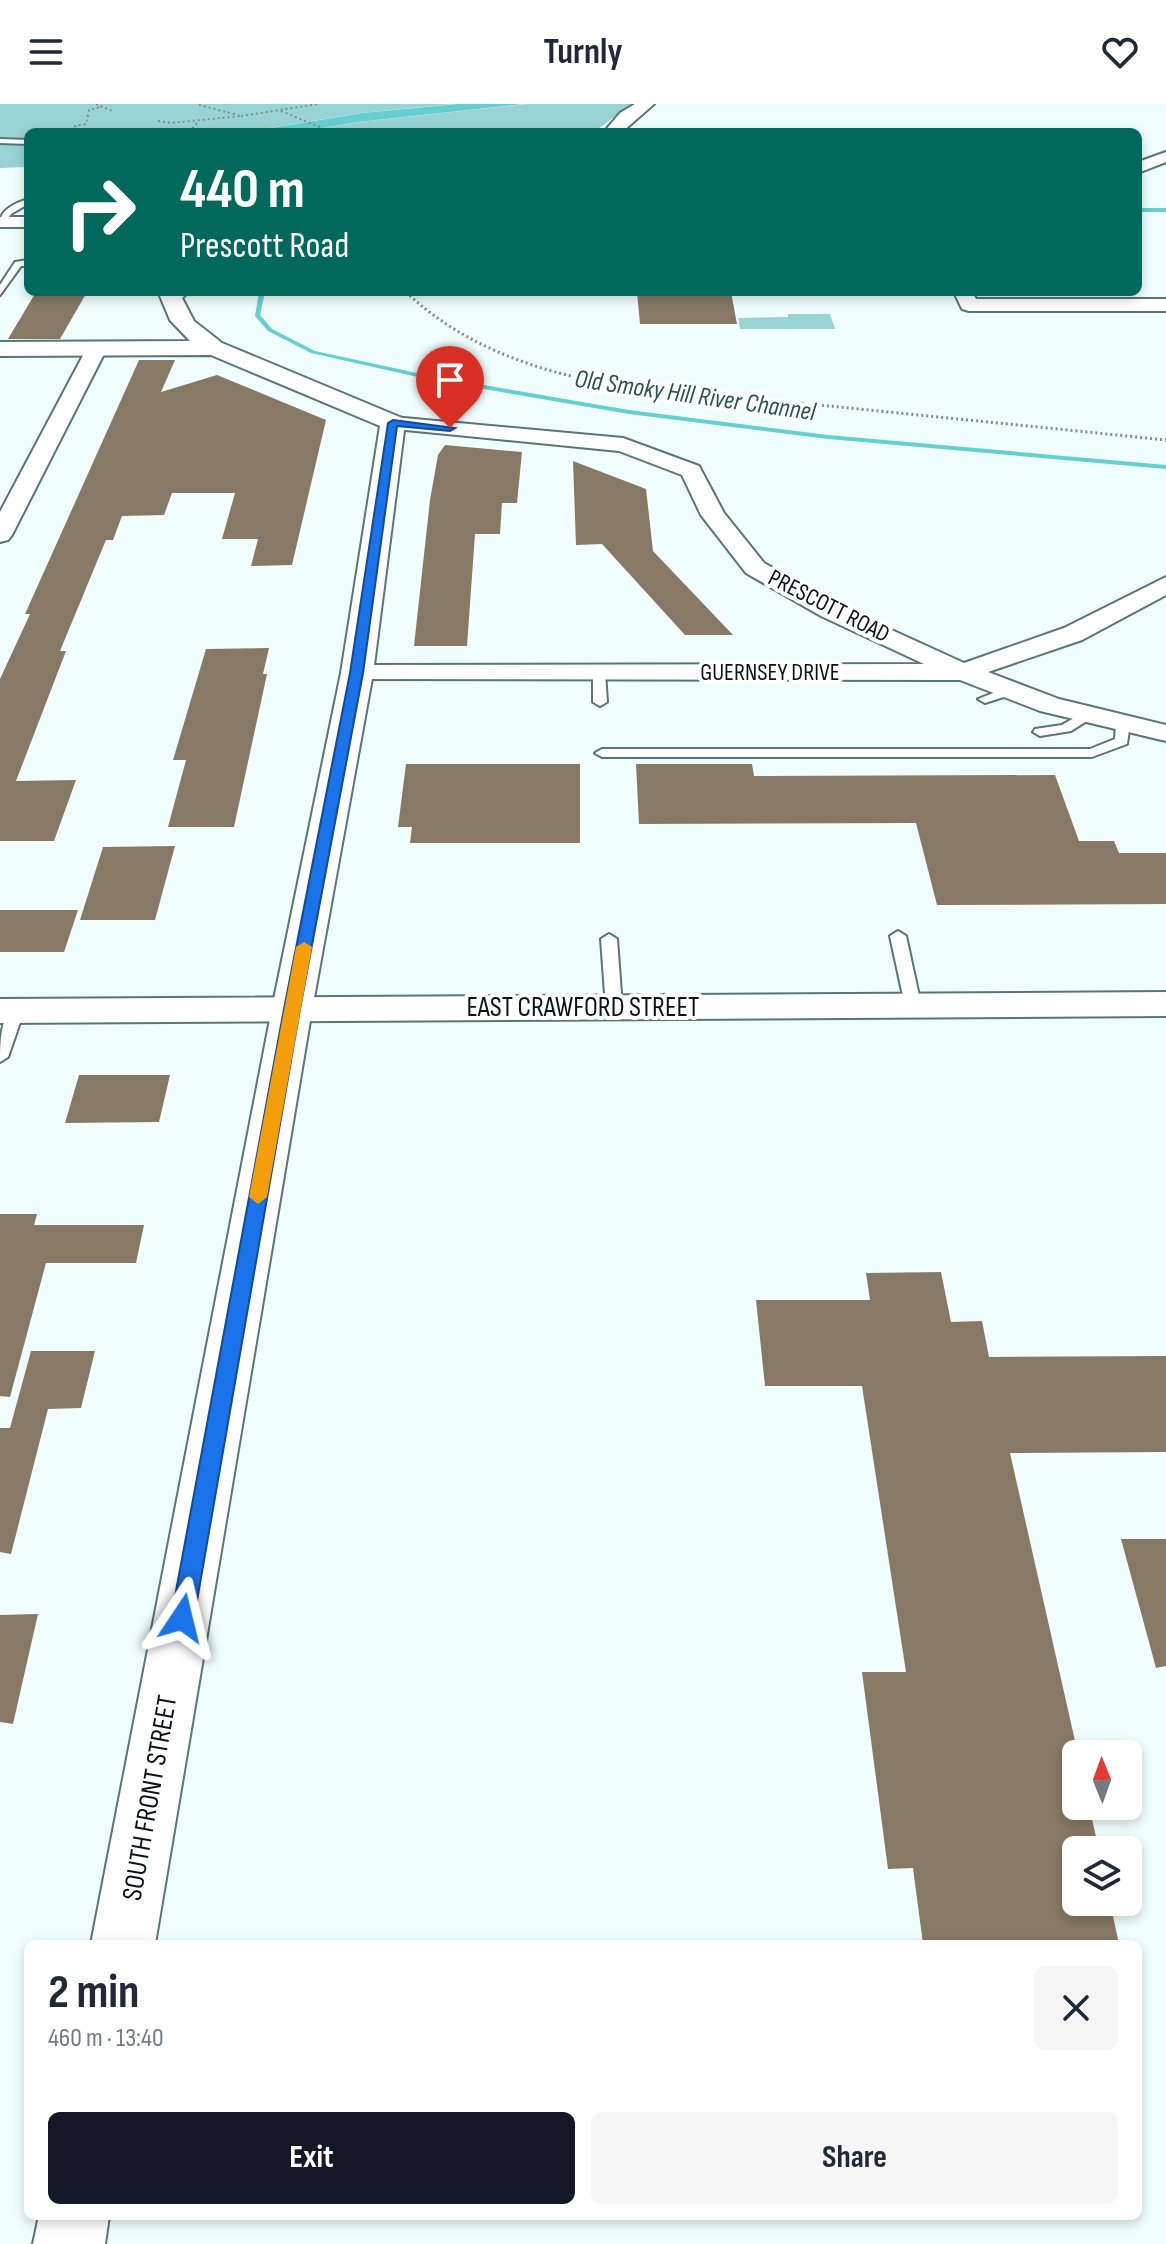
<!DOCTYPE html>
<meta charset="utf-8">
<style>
:root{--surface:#fff;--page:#f6f6f7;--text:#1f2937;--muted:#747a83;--accent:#111827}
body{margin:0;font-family:"Sofia Sans Condensed",sans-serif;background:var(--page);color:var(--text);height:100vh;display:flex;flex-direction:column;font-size:30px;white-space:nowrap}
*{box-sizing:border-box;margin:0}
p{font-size:26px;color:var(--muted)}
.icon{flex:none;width:44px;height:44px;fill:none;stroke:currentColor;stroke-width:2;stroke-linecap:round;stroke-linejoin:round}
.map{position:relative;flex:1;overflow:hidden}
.side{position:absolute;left:24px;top:1836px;width:1118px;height:280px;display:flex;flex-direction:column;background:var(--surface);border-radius:12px;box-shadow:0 4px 12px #0003}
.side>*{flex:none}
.hud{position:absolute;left:24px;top:24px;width:1118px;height:168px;border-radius:12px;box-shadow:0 4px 12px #0003;background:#00695c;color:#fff;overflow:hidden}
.needle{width:52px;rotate:359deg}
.tools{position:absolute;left:1062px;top:1636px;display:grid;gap:16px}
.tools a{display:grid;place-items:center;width:80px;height:80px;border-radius:12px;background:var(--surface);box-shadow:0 4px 12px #0003;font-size:40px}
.pin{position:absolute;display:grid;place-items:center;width:68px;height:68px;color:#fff;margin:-82px -34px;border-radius:50% 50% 50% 0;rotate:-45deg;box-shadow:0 0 8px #0007}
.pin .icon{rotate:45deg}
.me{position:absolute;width:88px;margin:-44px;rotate:10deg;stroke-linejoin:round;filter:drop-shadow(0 0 6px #0008)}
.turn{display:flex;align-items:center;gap:28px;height:168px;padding:0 24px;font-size:36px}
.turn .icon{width:104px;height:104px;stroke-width:2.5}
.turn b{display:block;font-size:56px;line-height:68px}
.round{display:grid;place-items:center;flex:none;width:84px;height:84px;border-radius:12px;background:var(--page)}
.headline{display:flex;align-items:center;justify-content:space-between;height:136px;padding:0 24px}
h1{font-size:48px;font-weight:700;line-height:60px}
.cta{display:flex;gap:16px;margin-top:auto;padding:16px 24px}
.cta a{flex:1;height:92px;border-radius:12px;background:var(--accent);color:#fff;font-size:32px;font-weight:700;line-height:92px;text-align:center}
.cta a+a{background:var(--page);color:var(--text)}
header{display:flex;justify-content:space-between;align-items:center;height:104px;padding:0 24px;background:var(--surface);font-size:36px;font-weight:700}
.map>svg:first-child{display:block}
.green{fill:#99d4d4}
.water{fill:#66d0d1}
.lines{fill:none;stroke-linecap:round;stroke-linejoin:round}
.stream{fill:#66d0d1;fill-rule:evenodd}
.building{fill:#877965}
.service-casing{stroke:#587676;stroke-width:4}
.minor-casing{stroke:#587676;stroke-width:4}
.tertiary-casing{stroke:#587676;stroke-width:4}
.secondary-casing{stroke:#587676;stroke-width:4}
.path-far1{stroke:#808c8c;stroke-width:2;stroke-dasharray:2 3;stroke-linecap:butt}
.path{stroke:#808c8c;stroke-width:3;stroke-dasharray:2 3;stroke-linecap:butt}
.service{fill:#fff;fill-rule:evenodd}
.minor{fill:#fff;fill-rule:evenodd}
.tertiary{fill:#fff;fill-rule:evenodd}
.secondary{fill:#fff;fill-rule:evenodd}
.route{fill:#1a73e8;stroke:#114b97;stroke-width:2}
.slow{fill:#f59e0b}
.labels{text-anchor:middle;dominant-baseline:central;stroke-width:8;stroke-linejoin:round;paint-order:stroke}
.far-street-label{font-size:24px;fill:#081414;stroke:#fff}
.far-water-label{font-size:26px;font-style:italic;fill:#265555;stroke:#fff}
.street-label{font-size:28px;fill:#081414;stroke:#fff}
</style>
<header><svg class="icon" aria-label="menu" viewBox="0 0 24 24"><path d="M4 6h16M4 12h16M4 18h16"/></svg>Turnly<svg class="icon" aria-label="heart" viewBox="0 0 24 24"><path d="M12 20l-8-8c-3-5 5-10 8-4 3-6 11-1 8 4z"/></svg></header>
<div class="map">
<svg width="1166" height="2140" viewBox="0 0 1166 2140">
<rect width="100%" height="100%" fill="#f1fefe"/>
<!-- green -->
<path class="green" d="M0,0H454L361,9L244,28H28V63L0,64Z
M527,0H631L594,28H297L359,18Z
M788,210H830L835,225H740L738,214L788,213Z"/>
<!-- water -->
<path class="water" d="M457,0H523L358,18L297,28H246L362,9Z"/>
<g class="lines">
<!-- stream -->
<path class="stream" d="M1138,104H1166V108H1138Z
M259,188H265L260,211L272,225L315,247L431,272L629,306L828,331L1166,361V365L828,335L629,310L431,276L311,249L268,227L255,212Z"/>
</g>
<!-- building -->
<path class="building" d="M36,188H87L60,235H8Z
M637,188H731L737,220H640Z
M139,256H175L161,288L217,271L326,316L292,461L251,462L258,435H222L235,389H172L164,411L122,412L113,436H106L60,547H66L16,677L76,676L54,737H0V575L30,510H25Z
M445,341L522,348L517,399H502L500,430H475L467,542H414L430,396L438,351Z
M573,357L646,385L653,447L733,531H685L602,440L576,441Z
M269,544L263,570H267L234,723H168L186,656H173L206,545Z
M406,660H580V739H410L412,723H398Z
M636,660H752L754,672L1055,671L1079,737H1114L1119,749H1166V800L937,801L916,719L639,720Z
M175,742L155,816H80L103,743Z
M0,806H78L64,848H0Z
M79,971H170L159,1018L65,1019Z
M0,1110H37L34,1121H144L136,1159H46L10,1293L0,1292Z
M941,1168L951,1218L982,1217L989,1253L1166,1252V1348L1010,1349L1078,1650L1076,1702H1089L1099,1746H1076V1798H1110L1119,1840H923L913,1764L888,1765L862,1568H906L862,1282H765L756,1196H870L866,1169Z
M31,1247H95L81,1304L48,1305L11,1450L0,1448V1324H10Z
M1121,1435H1166V1562L1156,1564Z
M38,1510L13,1620L0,1618V1511Z"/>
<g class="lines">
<!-- service casing -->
<g class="service-casing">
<path id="service" d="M0,35L28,36V40L0,39Z
M28,95V100L11,110L4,120H0C0,105 16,99 28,95Z
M28,156V162H21L0,191V181L15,158Z
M599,564L605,568L607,598L600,602L593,598V568Z
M1011,582L1016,583V589L985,599L978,595Z
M1088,606L1093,607V613L1071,627L1040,632L1033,628L1035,625L1062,621Z
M1123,615L1130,619L1127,640L1092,653H602L595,649L602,645H1090L1115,635L1116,619Z
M898,827L906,832L921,901L913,906L905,901L890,832Z
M609,830L617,835L622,903L614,908L606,903L601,835Z
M16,902L24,907L8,953L0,958C0,941 0,909 16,902Z"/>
</g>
<!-- minor casing -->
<g class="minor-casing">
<path id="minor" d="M1166,48V58L1138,69V58Z
M0,113H28V123H0Z
M954,188H972L976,195H1166V207H969L962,205Z
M97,238L107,244L12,431L8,436L0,438V408L87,244Z
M393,313L623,334L699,362L724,409L764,459L839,502L964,559L1064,524L1166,473V491L1082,536L988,568L1059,595L1166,621V637L1040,607L960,576L347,575L344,569L347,563L357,561L924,560L821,512L746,469L701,411L682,371L619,347L385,324L382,319Z"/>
</g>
<!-- tertiary casing -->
<g class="tertiary-casing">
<path id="tertiary" d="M635,0H654L622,28H604L620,9Z
M163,188H188L182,194L194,217L222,239L402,314L405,319L373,569L312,905L155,1840H91L272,905L341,569L380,322L211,251L0,252V238L190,237L170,216L160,192Z
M39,2112H109L105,2140H33Z"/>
</g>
<!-- secondary casing -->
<g class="secondary-casing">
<path id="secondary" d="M1166,888V912L0,919V895Z"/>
</g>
<!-- path-far1 -->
<path class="path-far1" d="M96,0L112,7
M281,7L332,28
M241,12L318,0
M158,17L171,19L241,12L196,0
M77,28L75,22L86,20L89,6L100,3
M189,28L199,17"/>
<!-- path -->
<path class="path" d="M406,188C519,295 694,289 839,303C948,314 1057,325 1166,336"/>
<!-- service -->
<use href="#service" class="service"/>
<!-- minor -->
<use href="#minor" class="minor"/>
<!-- tertiary -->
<use href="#tertiary" class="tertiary"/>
<!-- secondary -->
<use href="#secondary" class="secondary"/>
</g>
<!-- route -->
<path class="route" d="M393,316L455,324L450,327L397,322L363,569L300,905L194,1514L190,1521L182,1523L174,1521L171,1514L284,905L350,569L388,319Z"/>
<!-- slow -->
<path class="slow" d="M304,838L312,843L267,1093L258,1100L249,1093L296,843Z"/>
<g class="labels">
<!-- far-street labels -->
<g class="far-street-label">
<text transform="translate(829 502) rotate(27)">PRESCOTT ROAD</text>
<text x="770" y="568">GUERNSEY DRIVE</text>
</g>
<!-- far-water labels -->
<g class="far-water-label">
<text transform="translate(695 292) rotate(8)">Old Smoky Hill River Channel</text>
</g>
<!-- street labels -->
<g class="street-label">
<text x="583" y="903">EAST CRAWFORD STREET</text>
<text transform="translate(150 1694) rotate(-80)">SOUTH FRONT STREET</text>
</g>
</g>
</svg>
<div class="tools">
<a><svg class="needle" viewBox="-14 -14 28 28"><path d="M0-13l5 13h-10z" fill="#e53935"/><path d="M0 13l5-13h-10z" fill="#747a83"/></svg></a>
<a><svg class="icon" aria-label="layers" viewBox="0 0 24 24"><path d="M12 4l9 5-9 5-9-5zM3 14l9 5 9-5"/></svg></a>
</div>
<div class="pin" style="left:450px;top:324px;background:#d93025"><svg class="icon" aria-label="arrive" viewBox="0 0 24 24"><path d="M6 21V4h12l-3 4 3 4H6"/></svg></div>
<svg class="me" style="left:182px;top:1514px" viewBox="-20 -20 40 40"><path d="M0-17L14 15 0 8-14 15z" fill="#1a73e8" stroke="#fff" stroke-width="4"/></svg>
<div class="hud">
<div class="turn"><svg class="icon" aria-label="right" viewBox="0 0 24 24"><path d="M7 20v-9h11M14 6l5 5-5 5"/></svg><div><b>440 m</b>Prescott Road</div></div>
</div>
<section class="side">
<div class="headline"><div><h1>2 min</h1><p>460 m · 13:40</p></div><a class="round"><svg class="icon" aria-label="close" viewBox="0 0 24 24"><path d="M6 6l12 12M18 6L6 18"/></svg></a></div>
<div class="cta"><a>Exit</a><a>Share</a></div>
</section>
</div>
